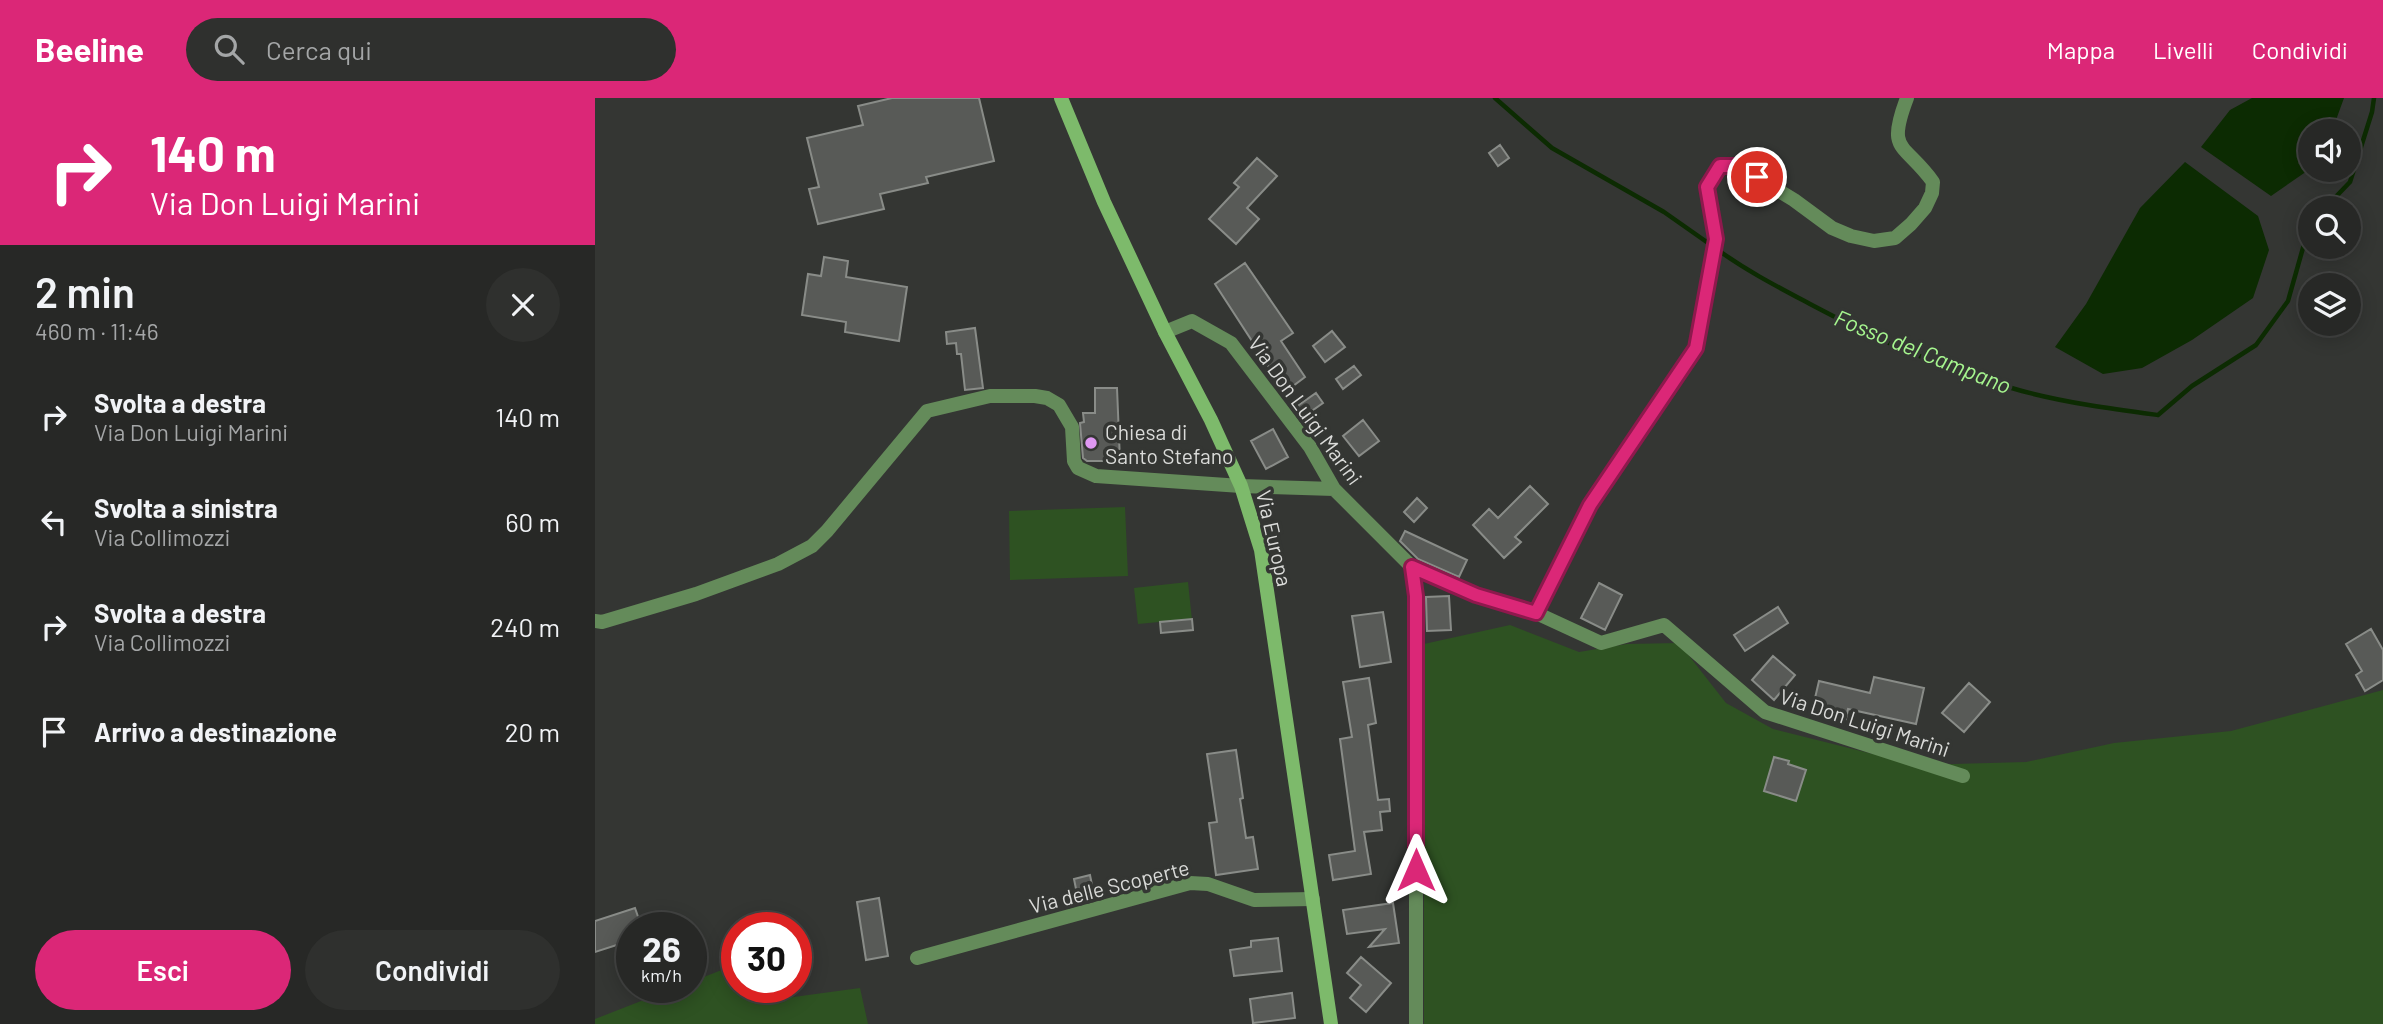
<!DOCTYPE html>
<html lang="it">
<meta charset="utf-8">
<style>
:root{--surface:#272826;--page:#2f302e;--text:#f1f3f6;--muted:#a4a6a7;--line:#434443;--accent:#db2777}
body{margin:0;font-family:Barlow,sans-serif;background:var(--page);color:var(--text);height:100vh;display:flex;flex-direction:column;font-size:26px;white-space:nowrap}
*{box-sizing:border-box;margin:0}
p{font-size:23px;color:var(--muted)}
.icon{flex:none;width:38px;height:38px;fill:none;stroke:currentColor;stroke-width:2;stroke-linecap:round;stroke-linejoin:round}
.map{position:relative;flex:1;overflow:hidden}
.details{display:flex;flex-direction:column;background:var(--surface);width:595px}
.details>*{flex:none}
.top-card{background:#db2777;color:#fff;overflow:hidden}
.controls{position:absolute;left:1703px;top:21px;display:grid;gap:14px}
.controls a{display:grid;place-items:center;width:63px;height:63px;border-radius:50%;background:var(--surface);box-shadow:0 4px 18px #0003,0 0 0 2px var(--line);font-size:35px}
.speed{position:absolute;left:21px;top:814px;display:flex;gap:14px;font-size:35px;font-weight:700;text-align:center}
.speed>*{display:grid;place-content:center;width:91px;height:91px;border-radius:50%;background:var(--surface);box-shadow:0 4px 18px #0003,0 0 0 2px var(--line);line-height:1}
.speed small{font-size:18px;font-weight:400}
.speed .limit{border:10px solid #d22;background:#fff;color:#111}
.pin{position:absolute;display:grid;place-items:center;width:60px;height:60px;color:#fff;margin:-30px;border:4px solid #fff;border-radius:50%;box-shadow:0 2px 7px #0007}
.me{position:absolute;width:77px;margin:-38px;rotate:0deg;stroke-linejoin:round;filter:drop-shadow(0 0 5px #0008)}
.turn{display:flex;align-items:center;gap:24px;height:147px;padding:0 35px;font-size:32px}
.turn .icon{width:91px;height:91px;stroke-width:2.5}
.turn b{display:block;font-size:49px;line-height:60px}
.round{display:grid;place-items:center;flex:none;width:74px;height:74px;border-radius:37px;background:var(--page)}
.overview{display:flex;align-items:center;justify-content:space-between;height:119px;padding:0 35px}
h1{font-size:42px;font-weight:600;line-height:52px}
.action{display:flex;gap:14px;margin-top:auto;padding:14px 35px}
.action a{flex:1;height:80px;border-radius:42px;background:var(--accent);color:#fff;font-size:28px;font-weight:600;line-height:80px;text-align:center}
.action a+a{background:var(--page);color:var(--text)}
ul{padding:0;list-style:none}
li{display:flex;align-items:center;gap:21px;height:105px;padding:0 35px}
li div{flex:1}
li b{display:block;font-size:26px}
li em{font-style:normal}
header{display:flex;align-items:center;gap:42px;box-sizing:border-box;height:98px;padding:0 35px;background:var(--accent);color:#fff}
header strong{font-size:33px}
nav{display:flex;gap:38px;margin-inline-start:auto;font-size:24px}
.search{width:490px;height:63px;background:var(--page);display:flex;align-items:center;gap:18px;box-sizing:border-box;padding:0 24px;border-radius:38px;color:var(--muted);font-size:26px}
main{display:flex;flex:1;min-height:0}
.map>svg:first-child{display:block}
.green{fill:#2e5222}
.water{fill:#0c2b02}
.lines{fill:none;stroke-linecap:round;stroke-linejoin:round}
.stream{stroke:#0c2b02;stroke-width:4.5}
.building{fill:#585a57;stroke:#898c88;stroke-width:2}
.minor{stroke:#648b5a;stroke-width:14}
.secondary{stroke:#7dba6b;stroke-width:14}
.route-casing{stroke:#8e194d;stroke-width:18}
.route{stroke:#db2777;stroke-width:12}
.poi-dot{fill:#df98f2;stroke:#343633;stroke-width:2.5}
.labels{text-anchor:middle;dominant-baseline:central;stroke-width:7;stroke-linejoin:round;paint-order:stroke}
.street-label{font-size:21px;fill:#dadbd9;stroke:#343633}
.poi-label{font-size:21px;fill:#dadbd9;stroke:#343633;text-anchor:start}
.water-label{font-size:23px;font-style:italic;fill:#a6f68f;stroke:#343633}
</style>
<header>
<strong>Beeline</strong>
<div class="search"><svg class="icon" aria-label="search" viewBox="0 0 24 24"><circle cx="10" cy="10" r="6"/><path d="M15 15l6 6"/></svg>Cerca qui</div>
<nav><a>Mappa</a><a>Livelli</a><a>Condividi</a></nav>
</header>
<main>
<section class="details">
<div class="top-card">
<div class="turn"><svg class="icon" aria-label="right" viewBox="0 0 24 24"><path d="M7 20v-9h11M14 6l5 5-5 5"/></svg><div><b>140 m</b>Via Don Luigi Marini</div></div>
</div>
<div class="overview"><div><h1>2 min</h1><p>460 m · 11:46</p></div><a class="round"><svg class="icon" aria-label="close" viewBox="0 0 24 24"><path d="M6 6l12 12M18 6L6 18"/></svg></a></div>
<ul>
<li><svg class="icon" aria-label="right" viewBox="0 0 24 24"><path d="M7 20v-9h11M14 6l5 5-5 5"/></svg><div><b>Svolta a destra</b><p>Via Don Luigi Marini</p></div><em>140 m</em></li>
<li><svg class="icon" aria-label="left" viewBox="0 0 24 24"><path d="M17 20v-9H6M10 6l-5 5 5 5"/></svg><div><b>Svolta a sinistra</b><p>Via Collimozzi</p></div><em>60 m</em></li>
<li><svg class="icon" aria-label="right" viewBox="0 0 24 24"><path d="M7 20v-9h11M14 6l5 5-5 5"/></svg><div><b>Svolta a destra</b><p>Via Collimozzi</p></div><em>240 m</em></li>
<li><svg class="icon" aria-label="arrive" viewBox="0 0 24 24"><path d="M6 21V4h12l-3 4 3 4H6"/></svg><div><b>Arrivo a destinazione</b></div><em>20 m</em></li>
</ul>
<div class="action"><a>Esci</a><a>Condividi</a></div>
</section>
<div class="map">
<svg width="1788" height="926" viewBox="0 0 1788 926">
<rect width="100%" height="100%" fill="#343633"/>
<!-- green -->
<path class="green" d="M530,409L533,478L415,482L414,413Z
M593,484L598,532L566,535L564,524L543,526L539,490Z
M915,527L984,554L1032,546L1084,545L1131,605L1178,631L1322,667L1431,664L1519,645L1636,633L1788,592V926H829V546Z
M142,866V889H156L161,904L265,890L273,926H0V921L82,889H96V884Z"/>
<!-- water -->
<path class="water" d="M1657,0H1749L1737,33H1715V71L1676,98L1606,49L1635,12Z
M1590,64L1663,118L1674,152L1658,200L1597,242L1547,270L1508,276L1460,249L1491,206L1545,110Z"/>
<g class="lines">
<!-- stream -->
<path class="stream" d="M900,0L957,50L1069,114L1116,147
M1730,110L1755,84L1777,14L1779,0
M1123,152C1152,173 1183,189 1215,206C1282,242 1353,273 1427,293C1472,305 1518,311 1563,317L1597,288L1661,247L1693,203L1715,125"/>
</g>
<!-- building -->
<path class="building" d="M297,0H384L399,63L331,79L333,85L285,96L289,111L223,126L214,91L224,89L212,40L268,27L263,8Z
M905,47L914,60L903,68L894,55Z
M662,60L682,78L652,110L664,121L641,146L614,121L644,89L639,85Z
M229,159L253,163L251,179L312,189L304,243L250,234L251,224L207,217L213,176L226,178Z
M650,165L698,235L686,243L710,279L690,294L620,186Z
M380,230L388,290L370,292L366,256H362L361,245L352,246L351,234Z
M737,233L750,249L730,264L718,248Z
M759,268L766,277L748,291L741,281Z
M500,290H522L525,363H492L488,360L485,325L489,324L488,315H500Z
M721,295L728,305L708,319L701,309Z
M768,322L784,343L764,358L748,338Z
M678,331L693,359L671,371L656,343Z
M935,388L953,406L920,439L926,444L909,460L878,427L894,411L903,420Z
M822,400L832,410L819,424L809,414Z
M810,433L872,462L864,479L823,461L805,443Z
M1004,485L1027,497L1010,532L986,520Z
M854,498L856,532L832,533L831,499Z
M1183,509L1193,525L1150,553L1139,537Z
M788,514L796,564L765,569L757,518Z
M597,521L598,532L566,535L565,524Z
M1776,531L1788,552V582L1770,593L1761,577L1767,573L1751,546Z
M1178,558L1200,577L1179,602L1157,582Z
M1279,579L1329,590L1321,626L1253,611L1251,621L1217,613L1224,583L1275,595Z
M774,580L781,625L773,627L783,702L794,701L795,713L785,714L787,732L769,734L776,776L738,782L734,757L760,753L745,641L757,639L748,584Z
M1374,585L1395,604L1369,634L1347,615Z
M641,652L648,700L645,701L651,740L658,739L663,771L621,777L614,725L622,724L612,656Z
M1179,659L1194,663L1193,666L1211,672L1201,703L1169,693Z
M495,777L498,792L482,796L479,781Z
M284,800L293,858L271,862L262,804Z
M798,805L804,845L774,849L790,831L752,836L748,812Z
M40,810L47,830H37V833L31,835L34,843L0,854V823Z
M683,840L687,873L639,878L635,852L656,849V843Z
M766,859L796,885L771,914L755,900L766,887L752,875Z
M697,895L700,920L658,925L655,901Z"/>
<g class="lines">
<!-- minor -->
<path class="minor" d="M570,234L597,223L636,245L715,349L739,391L817,469L881,497L941,515L1006,545L1069,527L1170,614L1368,678
M817,469L821,498V926
M941,515L995,407L1101,250L1121,141L1112,89L1125,68H1143L1199,102L1237,130L1256,138L1279,143L1300,140L1316,126L1330,110L1337,95L1338,84C1309,44 1291,55 1312,0
M0,523L7,524L101,496L183,466L217,448L232,433L332,313L395,298H440L452,300L464,307L477,329L479,363L483,370L501,378L646,388L739,391
M322,860L595,785L613,786L659,802L718,801"/>
<!-- secondary -->
<path class="secondary" d="M466,0L509,104L570,234L616,322L646,388L666,452L736,926"/>
</g>
<g class="lines">
<!-- route casing -->
<g class="route-casing">
<path id="route" d="M821,772V498L817,469L881,497L941,515L995,407L1101,250L1121,141L1112,89L1125,68H1143L1162,79"/>
</g>
<!-- route -->
<use href="#route" class="route"/>
</g>
<!-- markers -->
<circle class="poi-dot" cx="496" cy="345" r="7"/>
<g class="labels">
<!-- street labels -->
<g class="street-label">
<text transform="translate(711 312) rotate(54)">Via Don Luigi Marini</text>
<text transform="translate(680 440) rotate(77)">Via Europa</text>
<text transform="translate(1270 624) rotate(18)">Via Don Luigi Marini</text>
<text transform="translate(514 788) rotate(-14)">Via delle Scoperte</text>
</g>
<!-- poi labels -->
<g class="poi-label">
<text x="510" y="333">Chiesa di<tspan x="510" dy="24">Santo Stefano</tspan></text>
</g>
<!-- water labels -->
<g class="water-label">
<text transform="translate(1328 253) rotate(22)">Fosso del Campano</text>
</g>
</g>
</svg>
<div class="controls">
<a><svg class="icon" aria-label="sound" viewBox="0 0 24 24"><path d="M4 9h4l5-4v14l-5-4H4zM17 9q2 3 0 6"/></svg></a>
<a><svg class="icon" aria-label="search" viewBox="0 0 24 24"><circle cx="10" cy="10" r="6"/><path d="M15 15l6 6"/></svg></a>
<a><svg class="icon" aria-label="layers" viewBox="0 0 24 24"><path d="M12 4l9 5-9 5-9-5zM3 14l9 5 9-5"/></svg></a>
</div>
<div class="speed"><div>26<small>km/h</small></div><div class="limit">30</div></div>
<div class="pin" style="left:1162px;top:79px;background:#d93025"><svg class="icon" aria-label="arrive" viewBox="0 0 24 24"><path d="M6 21V4h12l-3 4 3 4H6"/></svg></div>
<svg class="me" style="left:821px;top:772px" viewBox="-20 -20 40 40"><path d="M0-17L14 15 0 8-14 15z" fill="#db2777" stroke="#fff" stroke-width="4"/></svg>
</div>
</main>
